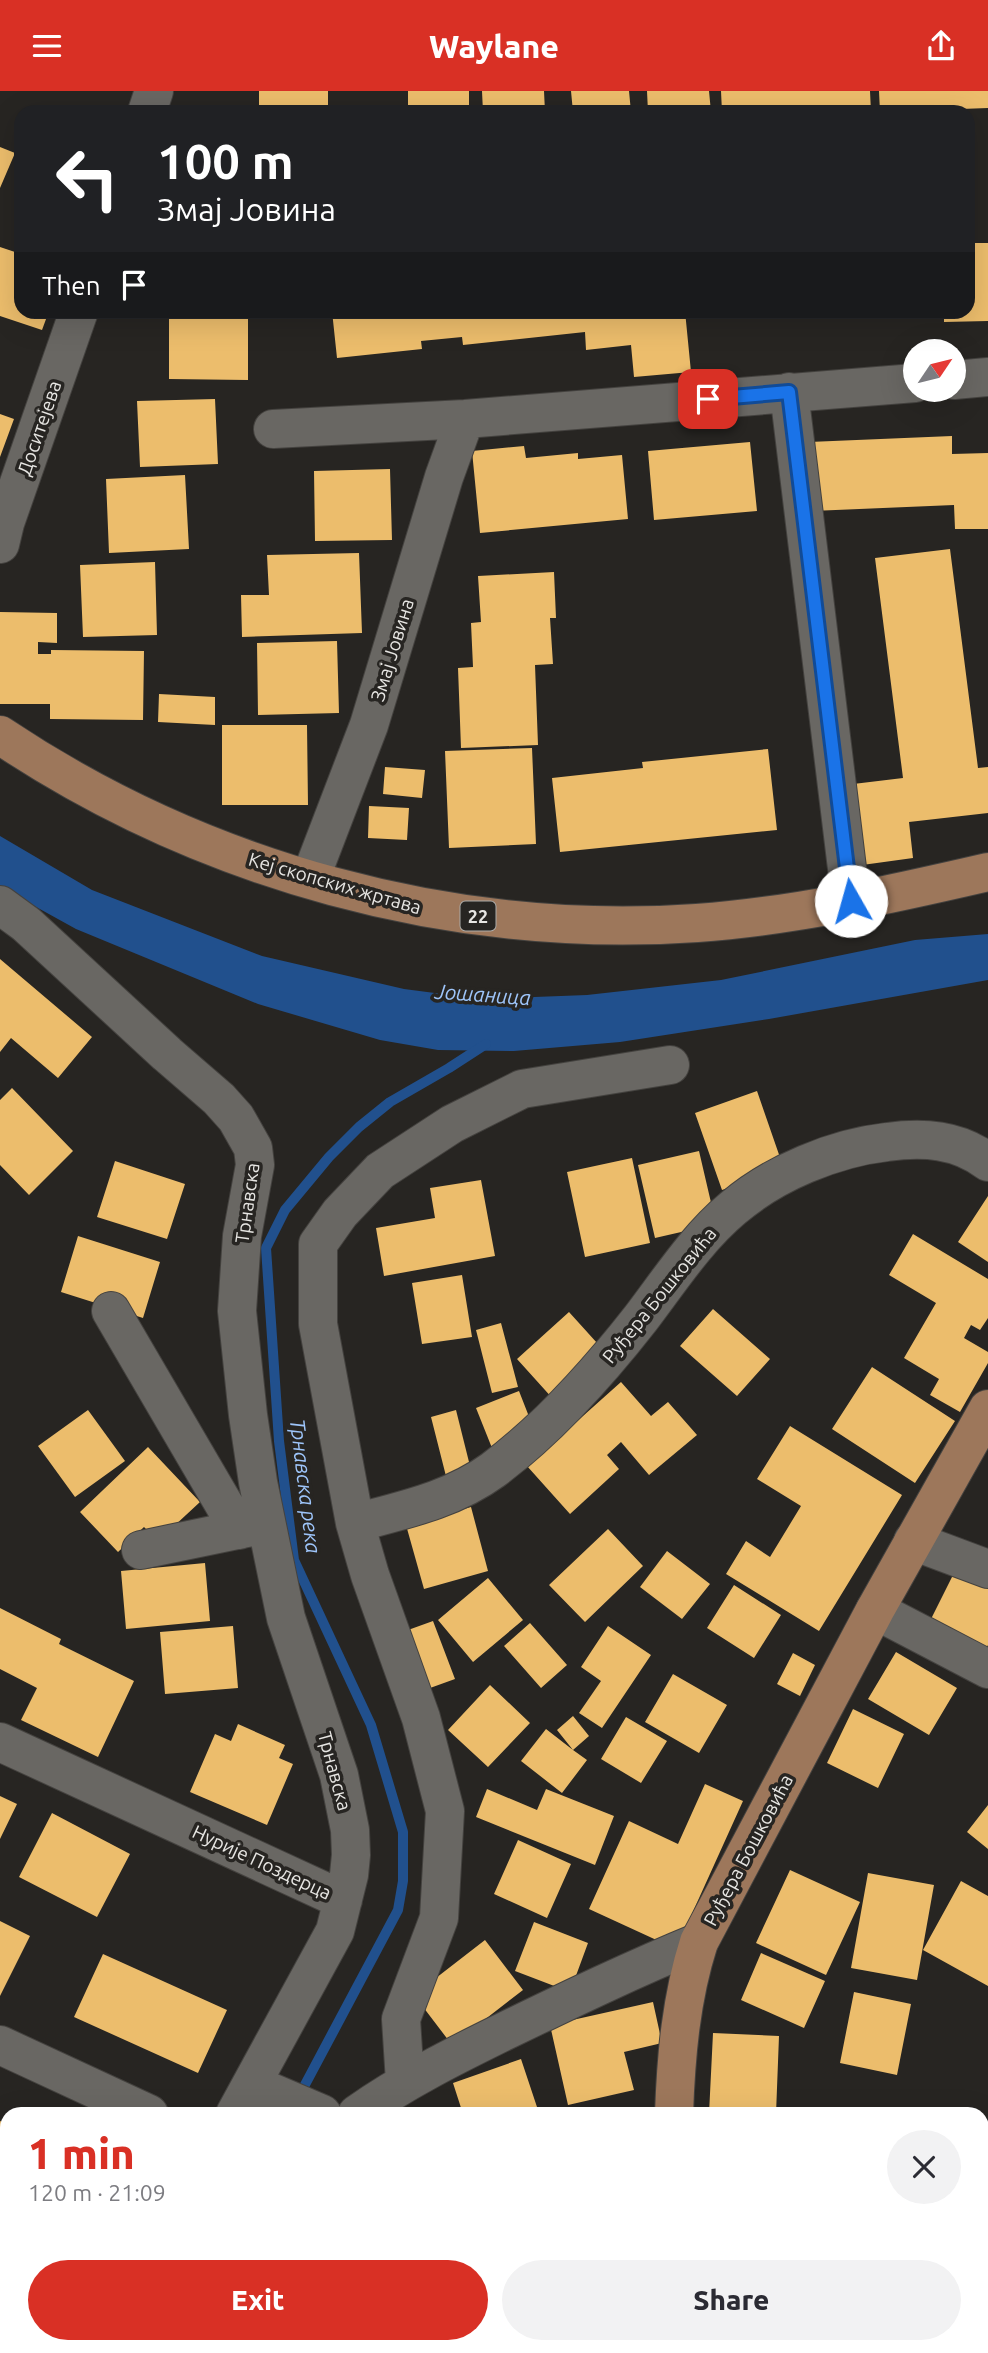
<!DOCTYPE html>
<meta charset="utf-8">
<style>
:root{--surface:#fff;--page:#f2f2f3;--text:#2b2b33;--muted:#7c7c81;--accent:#d93025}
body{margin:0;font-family:Ubuntu,sans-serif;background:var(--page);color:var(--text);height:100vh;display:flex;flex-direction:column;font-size:26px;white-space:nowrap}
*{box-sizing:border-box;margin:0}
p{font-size:23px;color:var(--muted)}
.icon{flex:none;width:38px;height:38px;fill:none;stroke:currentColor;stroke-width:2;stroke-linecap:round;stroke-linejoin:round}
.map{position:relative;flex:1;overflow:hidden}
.panel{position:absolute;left:0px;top:2016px;width:989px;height:247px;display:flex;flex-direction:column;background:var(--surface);border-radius:21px 21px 0 0;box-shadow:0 7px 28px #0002}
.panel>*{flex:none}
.top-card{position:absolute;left:14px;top:14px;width:961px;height:214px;border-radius:21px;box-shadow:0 7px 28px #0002;background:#202124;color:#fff;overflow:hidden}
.needle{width:46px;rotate:55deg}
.controls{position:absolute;left:903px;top:248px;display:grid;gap:14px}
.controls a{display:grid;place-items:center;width:63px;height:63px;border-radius:50%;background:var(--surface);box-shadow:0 7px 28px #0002;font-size:35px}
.pin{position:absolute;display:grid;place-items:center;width:60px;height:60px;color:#fff;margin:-30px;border-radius:14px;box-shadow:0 4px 10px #0006}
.me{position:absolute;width:77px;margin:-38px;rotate:353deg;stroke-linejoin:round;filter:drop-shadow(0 0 5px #0008)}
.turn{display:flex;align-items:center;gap:24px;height:147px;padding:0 28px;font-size:32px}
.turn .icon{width:91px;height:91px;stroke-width:2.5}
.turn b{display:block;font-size:49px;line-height:60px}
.then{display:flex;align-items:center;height:66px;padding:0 28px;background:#0003;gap:14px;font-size:26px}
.round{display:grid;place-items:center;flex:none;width:74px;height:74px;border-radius:37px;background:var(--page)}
.headline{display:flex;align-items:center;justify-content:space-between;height:119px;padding:0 28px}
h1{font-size:42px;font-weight:800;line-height:52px;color:var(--accent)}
.button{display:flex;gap:14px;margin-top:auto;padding:14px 28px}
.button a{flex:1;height:80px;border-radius:42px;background:var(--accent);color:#fff;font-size:28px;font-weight:800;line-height:80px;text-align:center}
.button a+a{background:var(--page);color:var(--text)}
header{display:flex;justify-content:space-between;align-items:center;height:91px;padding:0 28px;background:var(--accent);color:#fff;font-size:32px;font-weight:800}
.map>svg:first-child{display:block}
.green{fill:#5e4512}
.water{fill:#21508d}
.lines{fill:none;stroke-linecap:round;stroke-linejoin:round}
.stream{stroke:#21508d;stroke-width:10}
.building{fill:#ecbd6c}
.minor-casing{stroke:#44423f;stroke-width:40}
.major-casing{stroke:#44423f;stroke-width:40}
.minor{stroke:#696763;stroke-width:38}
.major{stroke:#9d775b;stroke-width:38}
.route-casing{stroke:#114b97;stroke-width:18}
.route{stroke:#1a73e8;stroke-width:12}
.labels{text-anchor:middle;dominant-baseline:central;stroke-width:7;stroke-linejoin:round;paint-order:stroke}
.shield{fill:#272522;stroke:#adaca9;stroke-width:2}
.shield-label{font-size:18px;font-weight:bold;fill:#e7e6e3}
.street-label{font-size:19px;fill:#e7e6e3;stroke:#272522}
.water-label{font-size:21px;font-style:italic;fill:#9ec5fa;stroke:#272522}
</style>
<header><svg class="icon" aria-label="menu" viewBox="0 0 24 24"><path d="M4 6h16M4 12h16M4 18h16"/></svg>Waylane<svg class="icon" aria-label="share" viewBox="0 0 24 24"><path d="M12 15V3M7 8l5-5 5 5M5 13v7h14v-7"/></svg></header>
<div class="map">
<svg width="988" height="2262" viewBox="0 0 988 2262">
<rect width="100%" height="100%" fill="#272522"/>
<!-- green -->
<path class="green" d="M793,2256H838L843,2262H773Z"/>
<!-- water -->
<path class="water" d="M0,745L92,799L262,865L404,898L481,908L587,904L721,889L915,849L988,843V889L769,928L620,951L514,960L438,959L380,949L258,913L76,838L0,796Z"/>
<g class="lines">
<!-- stream -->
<path class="stream" d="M299,2005L398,1819L403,1790V1741L371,1634L294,1469L279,1350L266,1157L285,1119L329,1066L359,1036L390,1011L449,977L486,953
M189,2262L191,2256"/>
</g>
<!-- building -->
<path class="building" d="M259,0H328V21H259Z
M408,0H469V21H408Z
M482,0H544L545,21H483Z
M571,0H629L631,21H573Z
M647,0H709L711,21H648Z
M721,0H870L871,21H722Z
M879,0H988V17L880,21Z
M0,56L15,62L0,97Z
M968,152H988V230L944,231V220H968Z
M0,156L21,163V220H49L42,239L0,225Z
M169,220H248V289L169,288Z
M332,220H685L691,281L634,286L631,254L586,259L585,241L463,254L462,246L421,250L422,258L337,267Z
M708,220H763V222L709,227Z
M215,308L218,373L140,376L137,310Z
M0,323L14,328L0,366Z
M952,345V363L988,362V438H955L954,414L812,420L809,351Z
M750,351L757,420L654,429L648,360Z
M524,355L526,367L578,362V368L622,364L628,428L480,442L472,360Z
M390,378L392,449L315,450L314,380Z
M185,384L189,458L109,462L106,388Z
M950,458L978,677L988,676V722L909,731L913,767L855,775L845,694L903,687L875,467Z
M359,462L362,542L242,546L241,504H269L267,464Z
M155,471L157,544L83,546L80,474Z
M554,481L556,527H550L553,573L535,574L538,654L461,657L458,577L473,576L471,532L481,531L478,485Z
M0,521L57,522V552L38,551V563H51V559L144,560L143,629L50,628V613H0Z
M337,550L339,622L258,624L257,552Z
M159,603L215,606V634L158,631Z
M222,634H307L308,714H222Z
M532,657L536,753L449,757L445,660Z
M768,658L777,739L560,761L552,687L643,677L642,671Z
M385,676L425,679L422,707L383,703Z
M369,715L409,717L407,749L368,747Z
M0,868L92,946L58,987L11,947L0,961Z
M12,997L73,1060L29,1104L0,1074V1009Z
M757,1000L784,1078L722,1099L695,1022Z
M699,1060L716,1133L655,1147L638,1074Z
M632,1067L650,1152L585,1166L567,1081Z
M115,1070L185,1093L167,1148L97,1126Z
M481,1089L495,1165L384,1185L376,1137L435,1127L430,1097Z
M988,1105V1171L958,1151Z
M913,1143L988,1188V1227L980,1239L971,1234L964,1247L988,1261V1272L960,1321L930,1304L939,1288L904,1267L936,1212L889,1184Z
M78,1145L160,1171L143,1227L61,1201Z
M462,1184L472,1246L422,1253L412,1192Z
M713,1218L770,1268L737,1305L680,1255Z
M569,1221L607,1263L554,1309L517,1268Z
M501,1232L518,1296L492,1302L476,1239Z
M872,1276L955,1330L915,1392L832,1338Z
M621,1291L651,1325L668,1311L697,1344L649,1384L621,1351L607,1364L619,1378L570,1423L527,1375Z
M519,1300L535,1341L492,1357L476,1317Z
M88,1319L125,1370L75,1406L38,1355Z
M456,1319L473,1387L448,1393L431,1326Z
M790,1335L902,1404L819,1540L726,1483L746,1450L770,1466L801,1415L757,1388Z
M148,1356L200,1411L158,1450L144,1436L118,1461L80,1421Z
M471,1416L488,1480L424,1498L406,1434Z
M608,1438L643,1475L585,1531L549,1494Z
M667,1460L710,1493L682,1528L640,1496Z
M205,1472L210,1530L126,1538L121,1480Z
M957,1476L988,1492V1554L985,1560L929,1532Z
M488,1487L523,1529L473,1571L438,1529Z
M734,1494L781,1524L754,1567L707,1537Z
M0,1517L61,1548L59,1553L134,1590L98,1666L21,1629L37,1597L0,1578Z
M433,1530L455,1588L419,1601L397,1543Z
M530,1532L567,1574L541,1597L504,1555Z
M233,1535L238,1597L165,1603L160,1541Z
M608,1535L651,1564L602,1637L579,1622L601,1590L581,1576Z
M896,1561L957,1597L929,1644L868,1608Z
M793,1562L815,1574L800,1605L777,1593Z
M673,1583L727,1614L699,1662L645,1631Z
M490,1594L530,1632L488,1676L448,1639Z
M853,1618L904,1643L878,1697L827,1672Z
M573,1625L589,1645L573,1659L587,1669L562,1702L521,1670L546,1638L573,1659L557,1639Z
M626,1626L667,1650L641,1692L601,1668Z
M238,1633L285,1654L279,1667L293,1673L267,1734L190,1701L215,1643L231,1650Z
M705,1693L743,1710L676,1858L589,1818L629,1730L678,1753Z
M487,1698L537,1719L546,1698L614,1725L595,1774L476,1726Z
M0,1705L17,1713L0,1748Z
M988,1714V1758L967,1741Z
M52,1722L130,1763L97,1826L19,1786Z
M518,1749L571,1773L547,1827L494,1803Z
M790,1779L860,1811L826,1884L756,1852Z
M868,1782L934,1794L917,1889L851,1877Z
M961,1790L988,1805V1895L923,1859Z
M0,1830L30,1845L0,1905Z
M534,1831L588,1852L570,1901L515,1880Z
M485,1849L523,1899L452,1954L414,1904Z
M761,1862L825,1890L804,1937L741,1909Z
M103,1863L227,1919L198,1982L74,1926Z
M854,1901L911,1913L897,1984L840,1972Z
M653,1911L662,1952L624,1961L634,1999L568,2014L550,1934Z
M713,1942L779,1945L776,2023H709Z
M521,1968L539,2022L463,2023L453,1992Z
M0,2030L7,2033V2114L3,2122L0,2121Z
M0,2182H7V2239L4,2240Z
M988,2205V2232L982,2230V2222Z"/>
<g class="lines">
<!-- minor casing -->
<g class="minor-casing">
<path id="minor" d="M147,21L154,0
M954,289L988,286
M789,301L851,810
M273,338L465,328L915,292
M0,453L5,432L79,220
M310,788L369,634L444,386L465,328
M0,814L26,833L167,963L219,1008L236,1027L253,1057L255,1074L242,1145L237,1220L248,1324L258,1391L286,1527L339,1684L350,1739L351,1764L349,1784L335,1840L235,2023
M111,1220L239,1439
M355,1432C403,1419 452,1409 493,1379C549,1337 598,1282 641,1227C670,1189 696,1148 733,1117C774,1082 834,1057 887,1051C923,1046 958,1048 988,1071
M913,1450L988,1478
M141,1459L261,1434
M875,1519L988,1578
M0,1651L343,1809
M0,1954L149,2023
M405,1991L401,1928L439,1827L445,1720L421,1627L370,1484L355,1432L318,1233V1153L340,1122L380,1080L452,1033L522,998L670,974
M252,1993L322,2023
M357,2023C404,1990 454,1965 505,1940C569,1909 633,1878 699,1851
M0,2146H7
M150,2262L153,2256
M230,2262L232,2256"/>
</g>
<!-- major casing -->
<g class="major-casing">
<path id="major" d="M0,644C203,780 453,849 697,832C795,825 893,803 988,781
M674,2023C676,1965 681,1907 699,1851L875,1519L988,1318
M703,2256L704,2262"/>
</g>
<!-- minor -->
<use href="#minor" class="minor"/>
<!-- major -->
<use href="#major" class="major"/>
</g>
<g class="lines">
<!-- route casing -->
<g class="route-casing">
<path id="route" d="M708,308L789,301L851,810"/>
</g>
<!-- route -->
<use href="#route" class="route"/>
</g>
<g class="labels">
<!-- shield labels -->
<rect class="shield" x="460.5" y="810.5" width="35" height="29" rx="5"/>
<g class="shield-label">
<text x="478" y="825">22</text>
</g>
<!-- street labels -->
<g class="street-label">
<text transform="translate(39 337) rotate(-71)">Доситејева</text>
<text transform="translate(392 559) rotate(-73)">Змај Јовина</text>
<text transform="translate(335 792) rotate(16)">Кеј скопских жртава</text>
<text transform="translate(247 1112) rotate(-82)">Трнавска</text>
<text transform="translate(659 1204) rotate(-51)">Руђера Бошковића</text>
<text transform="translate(335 1680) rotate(75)">Трнавска</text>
<text transform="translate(748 1759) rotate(-62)">Руђера Бошковића</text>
<text transform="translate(262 1771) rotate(25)">Нурије Поздерца</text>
</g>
<!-- water labels -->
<g class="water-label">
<text transform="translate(483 903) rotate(4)">Јошаница</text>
<text transform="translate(306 1395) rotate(83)">Трнавска река</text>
</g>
</g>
</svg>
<div class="controls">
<a><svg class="needle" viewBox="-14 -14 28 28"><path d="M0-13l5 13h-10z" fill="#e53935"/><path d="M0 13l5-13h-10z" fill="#7c7c81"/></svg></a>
</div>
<div class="pin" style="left:708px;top:308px;background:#d93025"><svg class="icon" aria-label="arrive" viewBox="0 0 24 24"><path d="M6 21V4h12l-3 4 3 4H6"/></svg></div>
<svg class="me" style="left:851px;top:810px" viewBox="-20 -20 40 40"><circle r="19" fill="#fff"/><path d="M0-13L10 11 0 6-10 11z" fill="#1a73e8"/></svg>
<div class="top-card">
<div class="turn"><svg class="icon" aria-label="left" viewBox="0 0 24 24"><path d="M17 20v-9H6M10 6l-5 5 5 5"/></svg><div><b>100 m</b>Змај Јовина</div></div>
<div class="then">Then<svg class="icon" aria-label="arrive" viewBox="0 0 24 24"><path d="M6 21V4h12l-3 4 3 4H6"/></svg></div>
</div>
<section class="panel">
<div class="headline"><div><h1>1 min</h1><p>120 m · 21:09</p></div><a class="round"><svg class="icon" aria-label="close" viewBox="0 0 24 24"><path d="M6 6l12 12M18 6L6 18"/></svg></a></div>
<div class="button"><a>Exit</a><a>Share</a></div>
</section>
</div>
